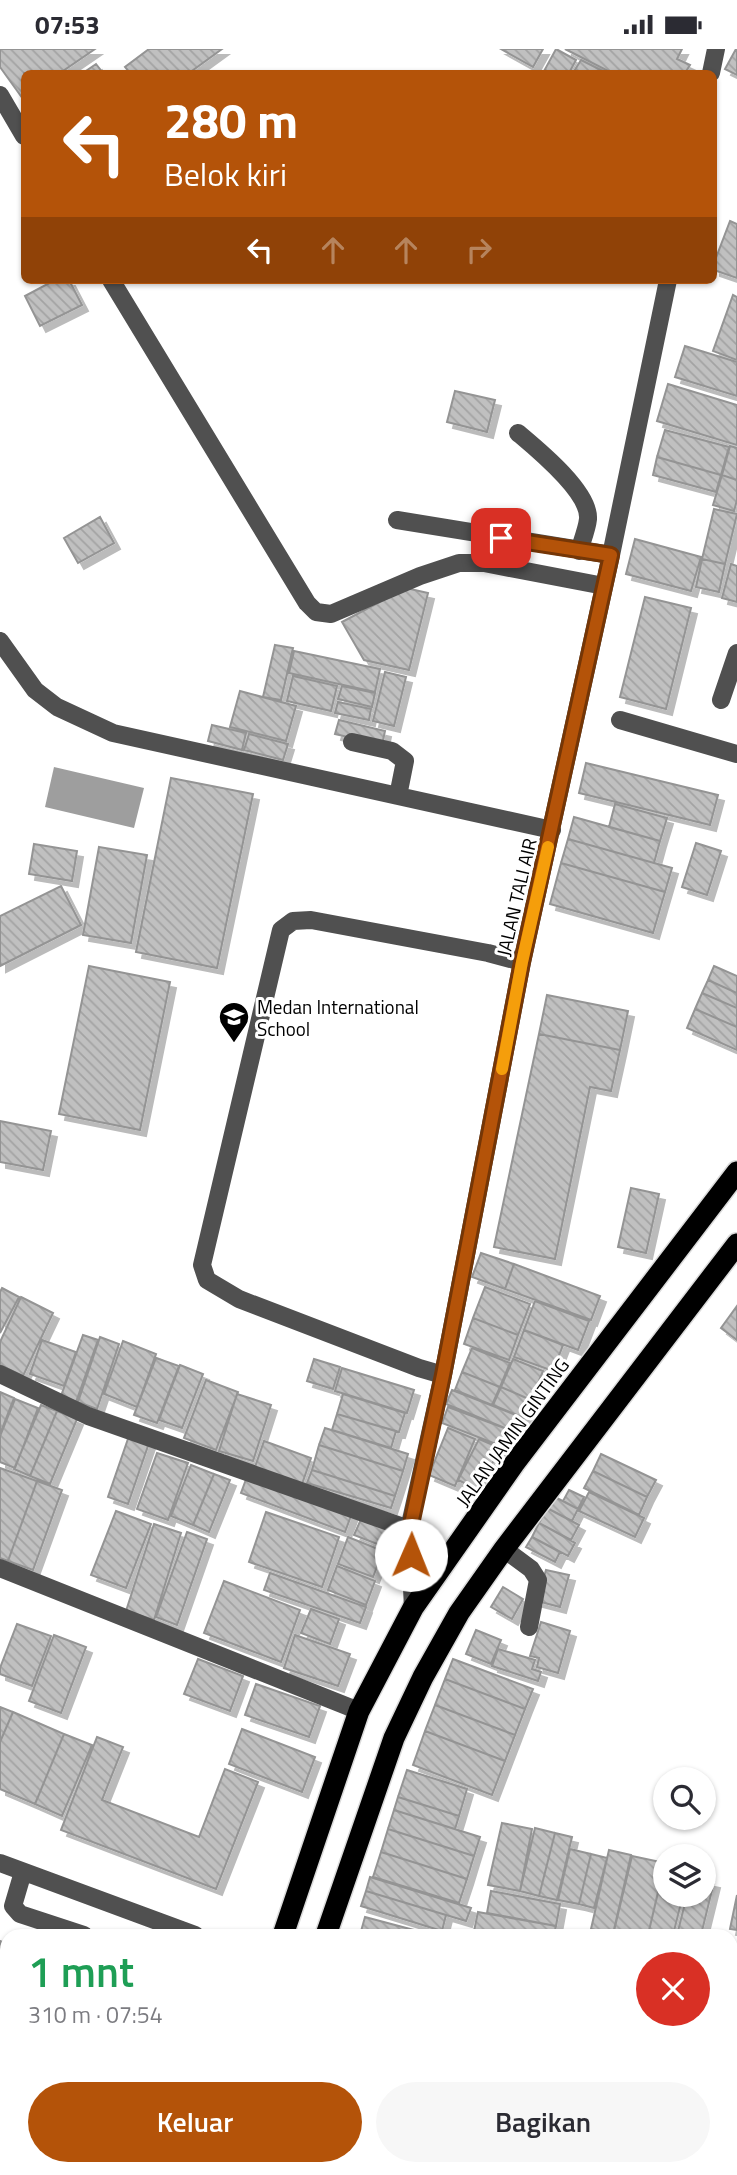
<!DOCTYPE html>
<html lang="id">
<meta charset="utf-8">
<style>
:root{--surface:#fff;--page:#f7f7f7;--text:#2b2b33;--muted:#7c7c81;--accent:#b45309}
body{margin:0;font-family:"Titillium Web",sans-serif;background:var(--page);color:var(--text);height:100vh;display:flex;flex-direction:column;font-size:26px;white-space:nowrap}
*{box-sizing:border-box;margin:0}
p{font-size:23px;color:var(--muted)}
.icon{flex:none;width:38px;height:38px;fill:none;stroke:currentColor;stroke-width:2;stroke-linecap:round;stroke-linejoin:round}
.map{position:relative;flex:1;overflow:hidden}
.side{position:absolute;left:0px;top:1880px;width:738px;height:247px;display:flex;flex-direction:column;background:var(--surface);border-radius:21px 21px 0 0;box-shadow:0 2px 5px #0004}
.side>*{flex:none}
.hud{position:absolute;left:21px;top:21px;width:696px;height:214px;border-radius:10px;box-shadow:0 2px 5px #0004;background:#b45309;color:#fff;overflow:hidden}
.tools{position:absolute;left:653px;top:1718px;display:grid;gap:14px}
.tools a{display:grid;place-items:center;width:63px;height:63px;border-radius:50%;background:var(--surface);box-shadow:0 2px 5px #0004;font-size:35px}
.pin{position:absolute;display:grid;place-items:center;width:60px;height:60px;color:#fff;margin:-30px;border-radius:14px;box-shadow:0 4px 10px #0006}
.me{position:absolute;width:77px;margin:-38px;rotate:1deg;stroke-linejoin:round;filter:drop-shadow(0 0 5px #0008)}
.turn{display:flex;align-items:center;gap:24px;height:147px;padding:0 28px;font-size:32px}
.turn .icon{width:91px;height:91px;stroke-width:2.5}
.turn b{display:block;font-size:49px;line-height:60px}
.lanes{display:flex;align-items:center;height:66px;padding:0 28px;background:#0003;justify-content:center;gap:35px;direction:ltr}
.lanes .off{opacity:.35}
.round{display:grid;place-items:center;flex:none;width:74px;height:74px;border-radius:37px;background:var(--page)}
.overview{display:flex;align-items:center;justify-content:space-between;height:119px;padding:0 28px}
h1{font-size:42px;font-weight:600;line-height:52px;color:#1e9e55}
.cta{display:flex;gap:14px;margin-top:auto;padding:14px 28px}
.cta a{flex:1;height:80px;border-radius:42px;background:var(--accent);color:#fff;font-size:28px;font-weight:600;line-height:80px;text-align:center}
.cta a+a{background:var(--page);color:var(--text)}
.status{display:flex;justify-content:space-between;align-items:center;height:49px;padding:0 35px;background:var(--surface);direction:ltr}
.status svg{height:19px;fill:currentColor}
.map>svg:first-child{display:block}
.water{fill:#9e9e9e}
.building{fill:url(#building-back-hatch);stroke:#949494;stroke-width:2;filter:url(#shadow)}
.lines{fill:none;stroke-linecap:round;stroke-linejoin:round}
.highway-casing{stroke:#dbdbdb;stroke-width:24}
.minor{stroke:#505050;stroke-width:18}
.highway{stroke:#000;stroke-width:21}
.route-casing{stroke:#753606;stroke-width:18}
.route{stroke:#b45309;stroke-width:12}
.slow{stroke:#f59e0b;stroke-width:12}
.labels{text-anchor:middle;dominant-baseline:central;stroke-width:6;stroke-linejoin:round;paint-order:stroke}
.street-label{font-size:19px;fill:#000;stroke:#fff}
.poi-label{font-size:19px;fill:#000;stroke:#fff;text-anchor:start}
</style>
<div class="status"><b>07:53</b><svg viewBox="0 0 49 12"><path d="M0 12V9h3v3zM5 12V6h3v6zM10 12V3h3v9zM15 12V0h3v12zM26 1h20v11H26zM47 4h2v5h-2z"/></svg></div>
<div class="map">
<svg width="737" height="2126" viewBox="0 0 737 2126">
<defs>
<pattern id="building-back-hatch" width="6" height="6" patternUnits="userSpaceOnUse" patternTransform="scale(1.75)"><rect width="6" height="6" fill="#c0c0c0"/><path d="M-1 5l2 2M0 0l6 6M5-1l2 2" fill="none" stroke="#a3a3a3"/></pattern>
<filter id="shadow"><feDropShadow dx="6" dy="6" stdDeviation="0" flood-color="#0004"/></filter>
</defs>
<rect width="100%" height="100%" fill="#fff"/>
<!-- water -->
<path class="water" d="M54,718L144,739L134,779L45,758Z"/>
<!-- building -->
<path class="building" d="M0,0H95L60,24H24V49L23,50L0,18Z
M149,0H222L189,24H130L125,18Z
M501,0H543L533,18Z
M556,0L576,11L569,24H543Z
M565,0H682L677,10L690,16L685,24H612Z
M736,0H737V26L725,20Z
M581,11L607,24H573Z
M96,15L103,24H83Z
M730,172L737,175V229L714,221V214Z
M55,231H69L82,256L40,277L25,247Z
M733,246L737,248V311L713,302Z
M685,297L737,313V347L675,328Z
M668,335L737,356V396L657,372Z
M455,342L495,351L487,383L447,373Z
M665,381L729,398L721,426L657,408Z
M730,397L737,399V431L722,426Z
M657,408L721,426L716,443L653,426Z
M722,426L737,431V451L734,462L713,456Z
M714,460L737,465L725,515L702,510Z
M100,468L114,494L78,514L64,489Z
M635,490L701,508L691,542L626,525Z
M702,510L725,515L719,543L696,538Z
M731,515L737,517V553L722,549Z
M406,539L428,544L409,621L364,611L342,573Z
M645,548L691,559L666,660L620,648Z
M275,596L293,599L281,651L263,648Z
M294,602L380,620L375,643L289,624Z
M385,623L406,628L394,677L373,672Z
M293,627L337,637L331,662L287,652Z
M342,637L375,644L372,658L338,650Z
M240,642L296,657L286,692L230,678Z
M338,653L371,660L369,671L335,664Z
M339,671L385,682L382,696L335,685Z
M212,676L246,684L242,701L208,692Z
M249,685L288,695L283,711L244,701Z
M586,714L718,746L710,776L579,744Z
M171,729L253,745L217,919L136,903Z
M615,755L667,769L660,792L609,778Z
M574,768L660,792L654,814L568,790Z
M568,790L672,819L665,843L561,814Z
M696,794L721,802L707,846L682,838Z
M34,795L77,802L72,832L29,825Z
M99,798L147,806L131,894L83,886Z
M561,814L665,843L653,884L550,855Z
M61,837L81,876L0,917V867Z
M89,917L170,933L140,1081L59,1065Z
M714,917L737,927V944L708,931Z
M708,931L737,944V959L702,944Z
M702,944L737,959V978L695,960Z
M547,946L628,962L620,1001L539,985Z
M695,960L737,978V1001L687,979Z
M539,985L620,1001L611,1042L590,1038L555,1210L494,1198Z
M0,1072L51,1082L43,1121L0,1113Z
M631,1139L659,1145L646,1204L618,1198Z
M481,1204L514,1215L505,1240L472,1228Z
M514,1215L600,1247L591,1271L505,1240Z
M485,1238L530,1255L518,1286L473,1269Z
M2,1239L19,1248L0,1284V1243Z
M21,1248L53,1264L23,1327L0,1316V1293Z
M535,1252L589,1272L578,1301L524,1281Z
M737,1257V1291L721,1279Z
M473,1269L518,1286L509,1311L464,1295Z
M524,1281L563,1296L553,1322L514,1308Z
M83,1286L98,1291L76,1353L61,1347Z
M100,1288L119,1295L97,1360L78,1353Z
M42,1291L76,1303L64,1337L30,1325Z
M123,1292L156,1305L137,1358L104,1345Z
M472,1299L510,1314L500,1338L462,1323Z
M156,1309L179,1317L157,1374L134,1366Z
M314,1310L340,1318L333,1340L307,1332Z
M513,1310L543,1322L531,1351L501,1338Z
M180,1316L203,1325L182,1379L159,1371Z
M342,1319L414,1341L407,1364L335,1342Z
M462,1323L500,1338L492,1356L455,1341Z
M206,1331L238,1343L216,1401L184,1389Z
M501,1338L531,1351L524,1369L493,1356Z
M452,1341L521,1368L515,1383L446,1355Z
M0,1343L14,1349L0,1385Z
M237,1345L271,1356L253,1412L219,1402Z
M343,1345L405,1364L399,1383L337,1365Z
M15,1350L38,1359L15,1419L0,1413V1387Z
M41,1356L57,1362L30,1427L14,1420Z
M448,1358L512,1382L506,1399L442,1374Z
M57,1362L77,1370L50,1435L30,1427Z
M337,1365L396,1382L391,1399L332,1381Z
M325,1379L408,1405L403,1422L319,1396Z
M448,1379L475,1390L455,1437L429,1426Z
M130,1384L150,1391L128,1455L108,1448Z
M479,1390L500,1399L479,1441L458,1431Z
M264,1392L311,1409L301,1438L254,1421Z
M319,1396L403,1422L395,1447L312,1421Z
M157,1404L188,1414L168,1471L137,1460Z
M601,1405L656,1431L647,1448L593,1422Z
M191,1416L214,1425L193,1476L171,1467Z
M0,1419L37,1432L8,1512L0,1509Z
M312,1421L395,1447L391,1459L307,1434Z
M593,1422L647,1448L639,1466L584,1439Z
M214,1425L230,1431L209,1483L193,1476Z
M248,1425L352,1464L345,1483L241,1444Z
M37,1432L62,1441L33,1521L8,1512Z
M569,1441L584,1448L578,1460L563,1452Z
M589,1443L644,1469L635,1488L579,1462Z
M553,1447L578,1460L572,1472L547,1459Z
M547,1459L579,1476L571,1491L539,1474Z
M116,1462L151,1475L126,1539L91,1526Z
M266,1463L339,1488L322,1538L249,1513Z
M362,1468L397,1482L390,1500L354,1486Z
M539,1474L575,1494L568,1507L532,1488Z
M154,1475L181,1484L154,1571L126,1562Z
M187,1483L207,1490L177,1576L156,1568Z
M348,1488L383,1502L373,1528L338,1515Z
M532,1488L560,1503L555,1513L526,1498Z
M337,1517L375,1532L366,1556L328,1541Z
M546,1521L569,1526L560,1558L537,1552Z
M270,1524L366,1558L360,1574L264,1541Z
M224,1532L300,1561L281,1613L204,1584Z
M503,1538L523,1550L512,1570L491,1558Z
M311,1560L339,1570L330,1595L301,1584Z
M541,1573L570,1582L558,1624L537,1618L539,1609L530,1607Z
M17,1575L51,1587L32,1637L0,1625V1619Z
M476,1581L501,1591L491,1615L466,1605Z
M54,1586L86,1598L61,1664L29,1652Z
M295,1586L350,1605L338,1637L284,1619Z
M498,1600L535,1611L532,1620L541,1623L538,1632L492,1617Z
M198,1610L243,1627L230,1662L184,1645Z
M453,1610L533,1640L525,1660L445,1630Z
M445,1630L525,1660L515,1686L435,1656Z
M256,1635L320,1657L309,1688L245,1666Z
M435,1656L515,1686L505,1712L425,1682Z
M0,1658L13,1663L0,1693Z
M13,1663L64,1685L35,1755L0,1740V1693Z
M242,1680L315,1708L302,1743L229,1715Z
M425,1682L505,1712L492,1746L413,1716Z
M64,1685L92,1696L62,1767L35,1755Z
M97,1688L123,1698L102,1751L199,1788L225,1720L258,1733L216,1840L61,1781Z
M407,1721L467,1740L459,1767L398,1748Z
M398,1748L459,1767L455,1780L394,1761Z
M394,1761L480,1788L474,1807L388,1780Z
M502,1774L532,1780L520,1842L488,1836Z
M535,1779L555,1784L539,1847L520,1842Z
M388,1780L474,1807L467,1830L381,1803Z
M555,1784L572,1788L557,1851L539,1847Z
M570,1800L591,1805L579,1855L558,1851Z
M609,1801L631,1806L613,1885L591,1880Z
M381,1803L467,1830L459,1854L373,1828Z
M591,1805L607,1809L594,1859L579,1855Z
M632,1807L665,1814L648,1886H613Z
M665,1813V1846H683L673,1886H648Z
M370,1828L471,1859L466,1872L366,1842Z
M704,1831L714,1833L701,1886H677L687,1846H704Z
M366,1842L446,1866L442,1882L361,1857Z
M491,1842L560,1855L556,1877L487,1864Z
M737,1846V1881L730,1880Z
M478,1863L556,1877L554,1886H497L474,1882Z
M365,1868L425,1884L424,1886H360Z
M0,1892L7,1895V1962L0,1959Z
M732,1961L737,1962V1992L732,1991Z
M732,1997L737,1998V2006L732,2024Z
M737,2012V2095L732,2093V2029Z
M0,2081L7,2083V2089L0,2106Z
M0,2107L7,2109V2119H10L8,2126H0Z
M81,2119H121L137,2126H98Z
M299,2119H340L337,2126H321Z
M340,2119H361L359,2126H337Z
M364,2119H393L391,2126H362Z
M393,2119H401L411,2123L410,2126H391Z
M603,2119H637L635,2126H601Z
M639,2119H658L656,2126H637Z
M662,2119H715L713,2126H661Z"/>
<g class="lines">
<!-- highway casing -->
<g class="highway-casing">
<path id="highway" d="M283,1886L359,1662L413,1559L514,1415L737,1123
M326,1886L394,1689L423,1628L459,1564L504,1500L737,1195
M205,2126L207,2119
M245,2126L248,2119"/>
</g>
<!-- minor -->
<path class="minor" d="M711,24L716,0
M0,46L24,87
M111,231L307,554L316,563L331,565L420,527L459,514H484L604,537
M518,384C537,400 590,443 588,470C587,480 582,492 579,502
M397,471L611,506
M0,592L35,641L57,658L113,684L552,781
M721,651L737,604
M620,671L737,705
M352,693L392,702L405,712L398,747
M0,1325L88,1367L409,1480
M443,1326L419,1319L239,1250L207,1231L202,1216L281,881L293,872L311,871L488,904L522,913
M504,1500L531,1520L538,1531L529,1578
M0,1519L359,1662
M413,1559L409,1480L443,1326L522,913L611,506L668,231
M0,1814L195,1886
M23,1823L13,1857L20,1865L84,1886
M732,1952L737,1953
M0,1975L7,1977
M281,2119L305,2126"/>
<!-- highway -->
<use href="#highway" class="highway"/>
</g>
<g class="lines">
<!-- route casing -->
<g class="route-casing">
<path id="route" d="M411,1506L410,1480L443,1326L522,913L611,506L501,489"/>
</g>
<!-- route -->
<use href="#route" class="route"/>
<!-- slow -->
<path class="slow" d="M502,1020L522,913L548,798"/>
</g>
<!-- icons -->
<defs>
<g id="school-pin" transform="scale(1.575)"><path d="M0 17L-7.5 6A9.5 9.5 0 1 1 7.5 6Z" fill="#000" stroke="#fff"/><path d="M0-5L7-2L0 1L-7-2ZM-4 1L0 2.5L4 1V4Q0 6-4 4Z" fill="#fff"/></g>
</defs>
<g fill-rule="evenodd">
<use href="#school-pin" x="234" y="968"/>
</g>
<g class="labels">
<!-- street labels -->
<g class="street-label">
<text transform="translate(516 848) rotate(-77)">JALAN TALI AIR</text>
<text transform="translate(512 1383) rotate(-54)">JALAN JAMIN GINTING</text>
</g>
<!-- poi labels -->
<g class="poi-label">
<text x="257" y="957">Medan International<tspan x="257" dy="22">School</tspan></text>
</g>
</g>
</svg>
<div class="tools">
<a><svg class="icon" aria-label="search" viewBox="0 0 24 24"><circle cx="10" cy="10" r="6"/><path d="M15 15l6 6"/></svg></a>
<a><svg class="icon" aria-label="layers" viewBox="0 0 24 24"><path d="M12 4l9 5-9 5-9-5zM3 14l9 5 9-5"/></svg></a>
</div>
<div class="pin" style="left:501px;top:489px;background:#d93025"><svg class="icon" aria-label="arrive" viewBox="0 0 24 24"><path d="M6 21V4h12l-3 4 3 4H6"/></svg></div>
<svg class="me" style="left:411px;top:1506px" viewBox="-20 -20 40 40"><circle r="19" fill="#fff"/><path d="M0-13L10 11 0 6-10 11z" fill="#b45309"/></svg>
<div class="hud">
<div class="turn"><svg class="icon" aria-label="left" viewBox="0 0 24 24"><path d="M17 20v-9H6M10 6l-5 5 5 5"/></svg><div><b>280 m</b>Belok kiri</div></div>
<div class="lanes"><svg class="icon" aria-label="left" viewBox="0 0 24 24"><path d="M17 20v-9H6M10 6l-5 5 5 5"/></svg><svg class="icon off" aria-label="ahead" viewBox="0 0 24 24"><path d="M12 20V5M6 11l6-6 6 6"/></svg><svg class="icon off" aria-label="ahead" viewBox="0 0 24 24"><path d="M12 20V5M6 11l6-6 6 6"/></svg><svg class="icon off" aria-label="right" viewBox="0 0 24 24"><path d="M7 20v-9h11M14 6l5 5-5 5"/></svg></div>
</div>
<section class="side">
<div class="overview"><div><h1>1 mnt</h1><p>310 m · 07:54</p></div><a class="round" style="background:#d93025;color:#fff"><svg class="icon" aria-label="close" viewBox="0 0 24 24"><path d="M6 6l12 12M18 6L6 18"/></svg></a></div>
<div class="cta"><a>Keluar</a><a>Bagikan</a></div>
</section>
</div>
